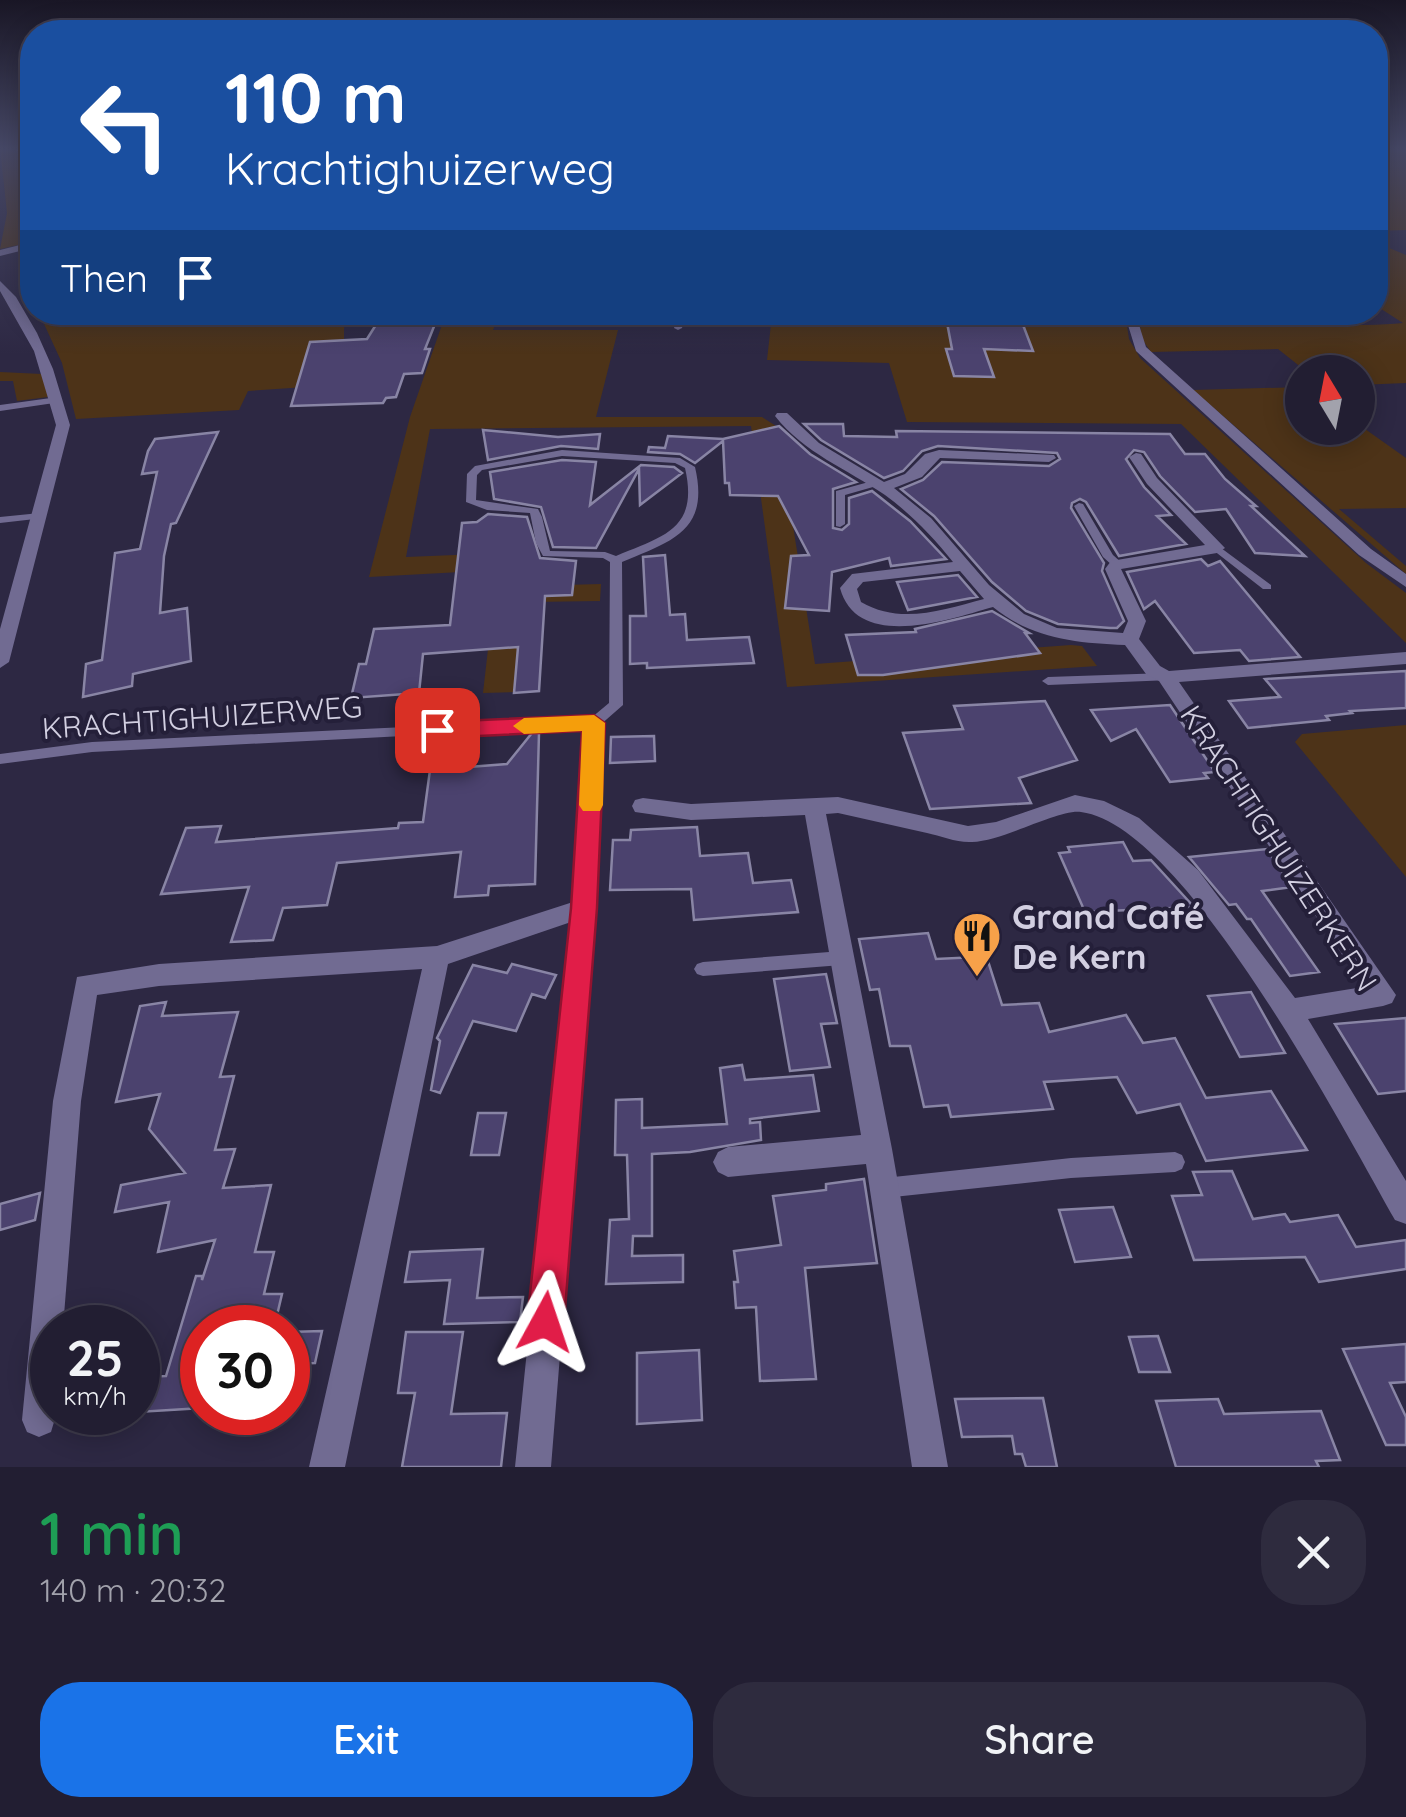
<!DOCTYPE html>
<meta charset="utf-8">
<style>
:root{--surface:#221e32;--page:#2e2b3e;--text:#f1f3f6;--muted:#a2a2ac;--line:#3f3c4d;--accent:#1a73e8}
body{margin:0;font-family:Quicksand,sans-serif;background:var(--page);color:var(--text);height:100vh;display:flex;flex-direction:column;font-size:38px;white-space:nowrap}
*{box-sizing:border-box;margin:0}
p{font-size:32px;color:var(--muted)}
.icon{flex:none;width:55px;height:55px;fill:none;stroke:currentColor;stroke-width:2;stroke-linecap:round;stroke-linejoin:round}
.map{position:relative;height:1467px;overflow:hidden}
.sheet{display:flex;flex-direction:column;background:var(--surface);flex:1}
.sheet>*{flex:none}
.top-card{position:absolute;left:20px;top:20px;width:1368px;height:305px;border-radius:40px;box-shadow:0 5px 25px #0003,0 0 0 2px var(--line);background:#1a4fa0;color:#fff;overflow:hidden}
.needle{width:65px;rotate:350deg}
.fabs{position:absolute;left:1285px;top:355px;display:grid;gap:20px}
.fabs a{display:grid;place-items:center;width:90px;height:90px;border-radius:50%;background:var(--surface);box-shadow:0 5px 25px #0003,0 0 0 2px var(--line);font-size:50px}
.speed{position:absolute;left:30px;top:1305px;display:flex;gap:20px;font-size:50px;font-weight:700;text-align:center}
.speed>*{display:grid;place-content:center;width:130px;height:130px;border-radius:50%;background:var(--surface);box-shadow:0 5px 25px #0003,0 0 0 2px var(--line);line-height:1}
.speed small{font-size:25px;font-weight:400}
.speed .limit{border:15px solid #d22;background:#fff;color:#111}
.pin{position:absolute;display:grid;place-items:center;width:85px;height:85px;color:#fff;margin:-42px;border-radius:20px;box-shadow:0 5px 15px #0006}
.me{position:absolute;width:110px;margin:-55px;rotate:5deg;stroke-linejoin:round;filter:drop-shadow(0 0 8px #0008)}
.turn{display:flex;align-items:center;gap:35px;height:210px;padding:0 40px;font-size:45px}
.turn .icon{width:130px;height:130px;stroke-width:2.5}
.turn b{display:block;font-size:70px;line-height:85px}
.then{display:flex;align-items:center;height:95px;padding:0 40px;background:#0003;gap:20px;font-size:38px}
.round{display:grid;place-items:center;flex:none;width:105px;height:105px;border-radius:40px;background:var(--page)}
.headline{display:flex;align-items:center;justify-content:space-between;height:170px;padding:0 40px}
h1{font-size:60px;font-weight:600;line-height:75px;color:#1e9e55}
.action{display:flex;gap:20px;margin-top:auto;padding:20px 40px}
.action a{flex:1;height:115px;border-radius:40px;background:var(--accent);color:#fff;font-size:40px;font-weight:600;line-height:115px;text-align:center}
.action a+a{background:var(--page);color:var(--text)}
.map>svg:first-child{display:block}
.green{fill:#4d3318}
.building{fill:#4b426e;stroke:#8985a5;stroke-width:2.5}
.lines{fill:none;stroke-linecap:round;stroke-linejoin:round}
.lane{fill:#716b92;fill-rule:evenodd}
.street{fill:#716b92;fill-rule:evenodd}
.route{fill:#e11d48;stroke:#92132f;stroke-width:2.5}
.slow{fill:#f59e0b}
.labels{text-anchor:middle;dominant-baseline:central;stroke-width:8;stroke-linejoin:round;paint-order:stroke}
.street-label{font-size:30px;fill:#d2cfe1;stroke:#241f39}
.near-poi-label{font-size:35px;font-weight:bold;fill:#d2cfe1;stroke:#241f39;text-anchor:start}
</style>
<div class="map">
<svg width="1406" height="1467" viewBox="0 0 1406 1467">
<rect width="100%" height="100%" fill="#2d2843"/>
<!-- green -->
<path class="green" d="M0,148L32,158V242L0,249L7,213Z
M1375,148H1406V230L1375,231Z
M1375,242L1406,255V383L1358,385V372H1307L1278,349L1151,352L1142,339L1138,313L1312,312C1334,329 1376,325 1403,323L1375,305Z
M743,312L1075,325L1068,313H1125L1129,339L1140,358L1366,563L1406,593V643L1181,424L907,422L889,363L767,360L772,315Z
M39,313H352L344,328V342L306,387L248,391L239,410L76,419L62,363Z
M446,313H500L493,330H618L596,417H762L793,437L779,438L815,664L1071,645L1082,646L1097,666L787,687L751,426L430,429L406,557L528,552L526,586L601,584L600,601L531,602L520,692L483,693L497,570L369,577L410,417Z
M0,372L42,374L48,397L17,401L13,381H0Z
M1302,387V428H1358V424L1406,458V508L1339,509L1406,566V574L1193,390Z
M1406,725V877L1295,742L1302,734Z"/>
<!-- building -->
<path class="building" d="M384,312L439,314L425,349H430L422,373L404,374L396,397L386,398L383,403L291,406L310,342L367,339Z
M945,312L1020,317L1033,351L984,349L994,377L954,376L946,349H952Z
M804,424H843L844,436L897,437L896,431L1170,434L1185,454H1205L1225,479L1256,506H1251L1305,556L1255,553L1226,509L1195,512L1160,476L1144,452L1134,450L1126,459L1144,487L1171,515L1157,516L1186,544L1119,556L1086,502L1080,499L1072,503L1071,508L1104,563L1102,571L1124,621L1117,628H1110L1058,624L1026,611L992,582L934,516L901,489L923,480L942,462L1049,466L1060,459L1057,453L938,446L922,451L903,471L884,478L821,440Z
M779,426L810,454L856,482L833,489V528L842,530L849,524V498L872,491L910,521L946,559L891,566L889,558L832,572L829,611L785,608L791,556L809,555L778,496L730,495L729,483H725L723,441L695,463L680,454L648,452L649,447L665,448L668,436L723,439Z
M483,430L558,437L600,434L598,449L561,446L488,460Z
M218,432L176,523L171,524L164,556L160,613L187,608L191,661L133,674L132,686L83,697L86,664L102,660L115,553L140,549L157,472L142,474L148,451L155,439Z
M562,460L596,462L590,505L641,465L674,467L682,473L640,505L639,469L596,548L553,547L541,507L494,499L490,472Z
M488,514L527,517L540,558L576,561L572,595L545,596L539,691L514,693L518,647L423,654L419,693L351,698L359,664H366L374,629L450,625L462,523L477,522Z
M665,555L670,615L685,614L687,640L749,637L754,663L647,668V663L630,664V616H646L643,557Z
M1201,559L1208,566L1220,561L1300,657L1249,661L1240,650L1194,653L1155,601L1144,609L1127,572Z
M958,575L977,597L908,610L897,582Z
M992,611L1029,633H1025L1040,653L883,675H858L846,635L916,632L915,629Z
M1406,671V708L1350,711L1352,713L1326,716L1329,720L1248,728L1229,701L1280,697L1265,679Z
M1045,701L1077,760L1019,778L1031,803L930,809L903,733L963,729L954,706Z
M1170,705L1215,772L1204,773L1208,778L1170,782L1136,729L1111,741L1091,710Z
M532,733H539L535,884L489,886L488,895L455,897L461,852L337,863L327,905L283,908L273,940L231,942L249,887L161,894L186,828L221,826L216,842L398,828L399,823L423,822L430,770L507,764Z
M654,736L655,761L610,763L611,737Z
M697,827L700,856L748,853L753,883L791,880L798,912L694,920L691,889L610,890L613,840H630L631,830Z
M1123,842L1133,861L1151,860L1194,907L1085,912L1059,853L1070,852L1068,847Z
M1267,849L1292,887L1262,891L1319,972L1290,976L1251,919H1247L1236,904L1229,905L1189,857Z
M928,933L936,959L977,957L978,962L988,961L1002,1005L1039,1003L1049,1032L1126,1015L1143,1043L1175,1038L1206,1098L1271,1091L1307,1150L1206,1161L1180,1104L1137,1113L1117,1077L1044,1082L1053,1109L951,1117L948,1105L924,1107L910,1046H890L879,989L870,990L859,939Z
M512,964L556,975L545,998L532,994L516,1031L473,1021L440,1093L431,1090L440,1041L437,1038L473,965L507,973Z
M826,974L837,1023L821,1024L830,1067L790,1071L774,979Z
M1251,992L1285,1053L1240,1057L1208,996Z
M166,1002L162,1016L238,1012L220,1077L234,1076L215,1150L235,1149L223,1188L271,1185L255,1252H274L264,1294H282L274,1328H202V1408L138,1412V1377L166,1376L196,1276H202V1280L215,1240L158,1252L169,1202L115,1212L121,1185L185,1173L149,1129L160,1094L116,1102L140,1006Z
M1406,1018V1091L1378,1094L1335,1024Z
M742,1065L745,1080L813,1075L819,1111L750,1119V1123L760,1122L761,1140L690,1152L652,1154V1236H633L632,1256L683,1255V1282L606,1284L610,1220L629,1219L627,1155H615L616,1100L642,1099V1128L727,1124L720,1068Z
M478,1113H506L499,1155H471Z
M1232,1171L1253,1219L1285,1214L1290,1222L1338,1215L1356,1247L1406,1240V1269L1319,1282L1305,1257L1194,1260L1172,1196L1202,1195L1193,1172Z
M864,1179L877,1263L805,1268L816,1379L760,1381L756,1307L736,1308L734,1282H738L734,1251L781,1245L773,1196L826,1190V1184Z
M40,1193L35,1220L0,1230V1204Z
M1113,1207L1131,1257L1075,1262L1059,1210Z
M483,1249L477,1298L523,1297L520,1322L444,1324L450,1280L405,1282L410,1252Z
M322,1331L315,1363L288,1364V1332Z
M406,1332H463L451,1414L507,1413L501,1467H402L415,1393H398Z
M1158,1336L1170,1372H1139L1129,1337Z
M1406,1344V1382L1390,1383L1406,1417V1445H1386L1343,1349Z
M699,1350L702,1420L637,1424V1353Z
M1043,1398L1057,1467H1026L1022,1454H1015L1012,1436L962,1437L955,1399Z
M1218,1399L1224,1414L1321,1411L1340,1460L1316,1461L1319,1467H1176L1156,1401Z"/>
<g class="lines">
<!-- lane -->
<path class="lane" d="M679,312H687L682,328L678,330L674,328Z
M58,397L61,398V402L0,411V405Z
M562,450L680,458L695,467C710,531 672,541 622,562L623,705L599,726L92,752L0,764V754L92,742L591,718L609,703L610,562L603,558L543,556L536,543L530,513L487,510L466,502L467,474L475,466ZM562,456L675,463L685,468C699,529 664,536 616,556L605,552L550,551L542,517L538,509L476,500L477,475L482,470Z
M876,480L880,481V485L845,495V524L840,527L836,526V491Z
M1079,503L1083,504L1113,555L1123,564L1121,566H1113L1103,557L1074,506Z
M40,513L45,516L44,518L0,523V517Z
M1217,545L1271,585V589H1263L1213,550V546Z
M1166,673L1171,674L1172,677L1171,680L1048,685L1042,681L1048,677Z
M842,951L848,953L850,958L848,963L842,965L703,976L697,974L694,969L697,964L703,962Z
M1175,1152L1182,1155L1185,1162L1182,1169L1175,1172L1071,1178L884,1198L877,1195L874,1188L877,1181L884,1178L1071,1158Z"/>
<!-- street -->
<path class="street" d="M13,148L32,151V155L14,150Z
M32,242V248L0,256V250Z
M0,281L16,297L37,333L53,369L70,425L9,662L0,668V629L56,425L34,351L0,291Z
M1124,312H1135L1146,347L1371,549L1406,574V587L1359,555L1136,351Z
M777,413H787L819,443L884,482L905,474L925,454L939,450L1054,455L1056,458L1049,462L940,458L922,477L894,488L931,518L989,585L1024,614L1057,628L1123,633L1128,621L1105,569L1111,561L1205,545L1147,484L1129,457L1136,453L1141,454L1157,478L1225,548L1217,553L1121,569L1146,621L1139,639L1160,666L1169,671L1406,652V664L1179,682L1396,995L1392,1003L1383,1006L1308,1019L1406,1181V1224L1395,1220C1343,1129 1185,825 1081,812C1058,809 1004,841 972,842C957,843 941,836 927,833C897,826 868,820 838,813L826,814L892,1149L948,1467H912L866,1164L728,1177L718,1172L713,1162L718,1152L728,1147L861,1135L805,815L691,820L635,812L632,806L635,800L643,798L691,804L838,797L968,826L996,822L1075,795L1104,801L1139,818L1198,870L1295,998L1363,987L1159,681L1146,674L1125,645C1076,643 1032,639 993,607C948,620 857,651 840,588L852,574L953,562C933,537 911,514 885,495C847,469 804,453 775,416ZM960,571L984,599C943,610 900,625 861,602L857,589L863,582Z
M594,716L604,723L596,908L551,1467H515L571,922L448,964L345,1467H309L422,969L159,986L97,995L81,1101L63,1328H52V1412H57L51,1432L39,1437L27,1432L22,1420L53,1101L77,977L159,964L437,946L573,902L584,723Z"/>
</g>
<!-- sky -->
<linearGradient id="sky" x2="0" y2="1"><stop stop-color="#191625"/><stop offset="0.42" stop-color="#464866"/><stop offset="1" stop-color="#464866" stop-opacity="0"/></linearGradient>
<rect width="1406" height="354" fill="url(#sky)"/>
<!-- route -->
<path class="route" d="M594,715L605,723L597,908L564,1322L558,1335L545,1340L532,1335L527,1322L571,908L582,731L437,738L426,730L437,722Z"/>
<!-- slow -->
<path class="slow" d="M594,715L605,723L603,805L600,811H583L579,805L582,731L524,734L513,726L524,718Z"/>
<!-- icons -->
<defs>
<g id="restaurant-pin" transform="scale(2.5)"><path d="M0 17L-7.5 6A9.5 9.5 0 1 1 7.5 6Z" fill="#f7a149" stroke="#241f39"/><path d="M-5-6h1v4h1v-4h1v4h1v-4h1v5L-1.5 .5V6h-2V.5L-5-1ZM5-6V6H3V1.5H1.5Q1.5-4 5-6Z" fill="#111"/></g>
</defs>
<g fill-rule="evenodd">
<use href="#restaurant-pin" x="977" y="936"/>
</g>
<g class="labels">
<!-- street labels -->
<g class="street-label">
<text transform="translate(202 717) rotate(-4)">KRACHTIGHUIZERWEG</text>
<text transform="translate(1279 848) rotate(57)">KRACHTIGHUIZERKERN</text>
</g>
<!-- near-poi labels -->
<g class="near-poi-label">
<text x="1012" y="916">Grand Café<tspan x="1012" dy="40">De Kern</tspan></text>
</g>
</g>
</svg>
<div class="fabs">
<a><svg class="needle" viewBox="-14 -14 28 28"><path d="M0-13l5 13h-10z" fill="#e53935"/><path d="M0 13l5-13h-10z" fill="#a2a2ac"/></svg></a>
</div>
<div class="speed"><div>25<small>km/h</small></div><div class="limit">30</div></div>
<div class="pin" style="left:437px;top:730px;background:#d93025"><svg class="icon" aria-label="arrive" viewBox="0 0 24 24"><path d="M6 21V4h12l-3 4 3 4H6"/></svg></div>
<svg class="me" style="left:545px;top:1322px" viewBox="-20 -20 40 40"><path d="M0-17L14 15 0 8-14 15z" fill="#e11d48" stroke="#fff" stroke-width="4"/></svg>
<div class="top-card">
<div class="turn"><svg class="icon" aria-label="left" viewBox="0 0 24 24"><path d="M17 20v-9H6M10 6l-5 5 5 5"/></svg><div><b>110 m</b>Krachtighuizerweg</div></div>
<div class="then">Then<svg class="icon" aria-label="arrive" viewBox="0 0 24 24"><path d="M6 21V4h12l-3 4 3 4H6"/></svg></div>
</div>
</div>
<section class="sheet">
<div class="headline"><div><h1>1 min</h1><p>140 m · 20:32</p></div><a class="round"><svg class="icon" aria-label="close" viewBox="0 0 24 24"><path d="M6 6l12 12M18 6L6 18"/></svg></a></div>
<div class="action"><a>Exit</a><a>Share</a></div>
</section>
